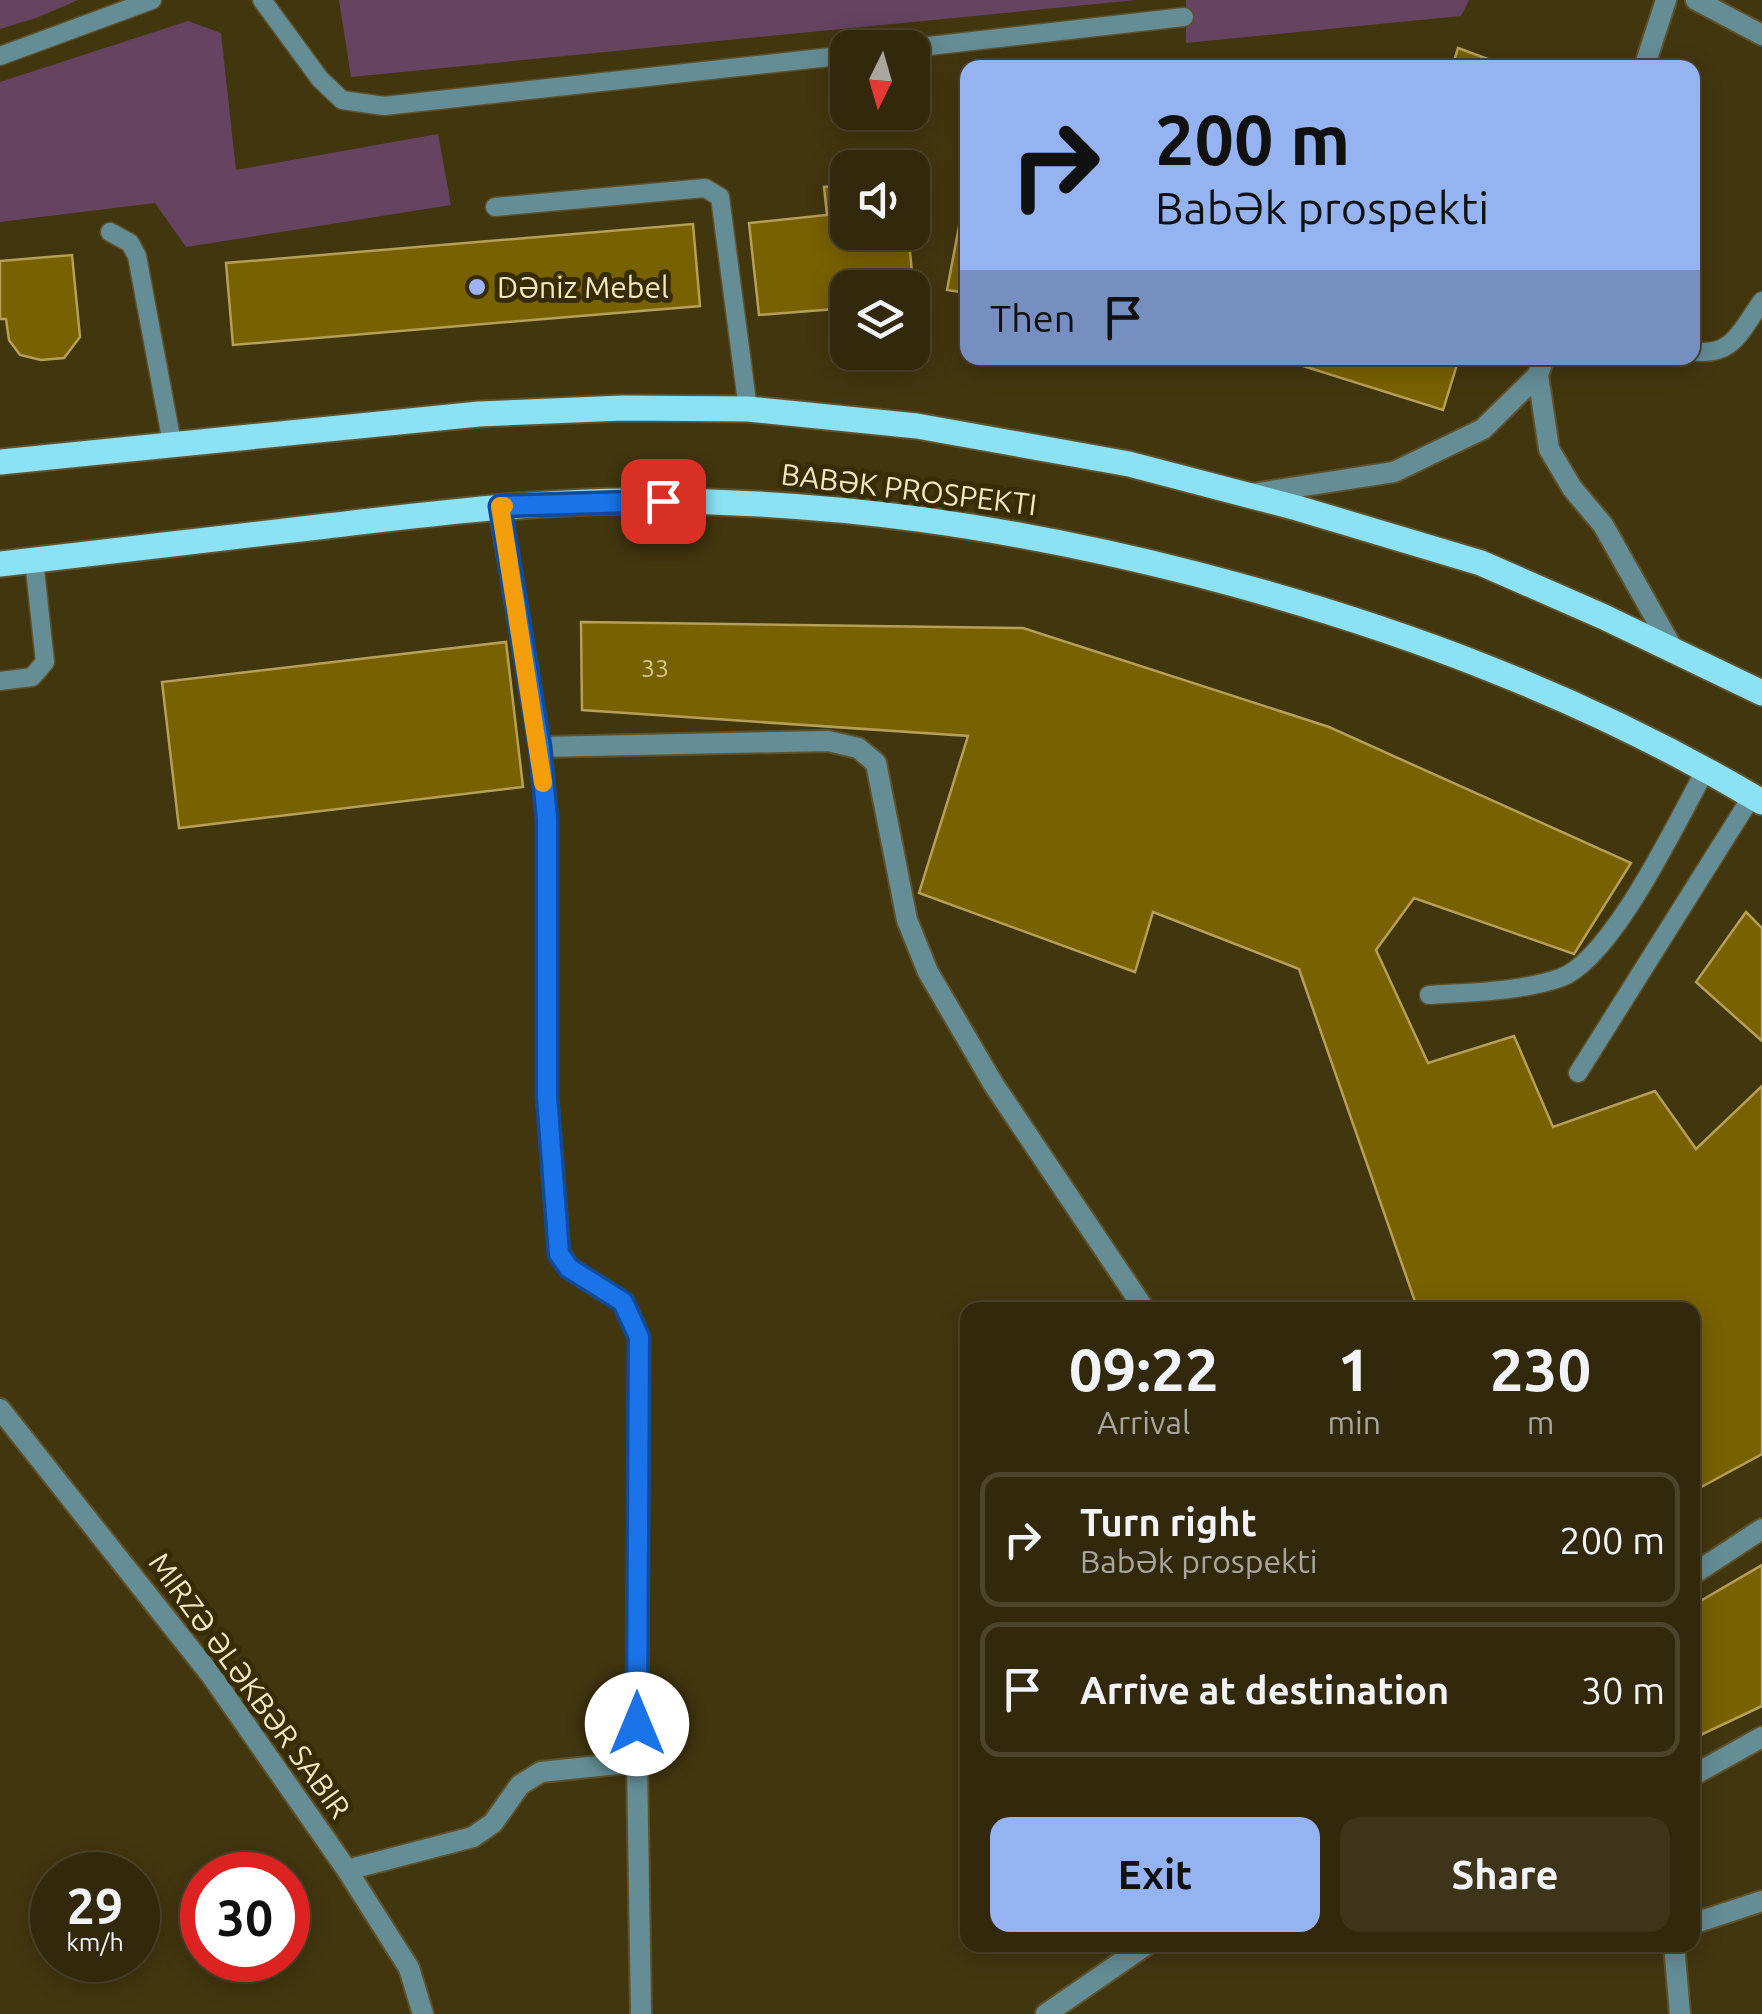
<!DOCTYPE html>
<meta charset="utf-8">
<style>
:root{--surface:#32280b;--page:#3d3419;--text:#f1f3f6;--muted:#a8a69d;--line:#4d442c;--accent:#95b2f1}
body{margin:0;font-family:Ubuntu,sans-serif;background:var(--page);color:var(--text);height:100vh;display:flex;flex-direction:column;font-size:38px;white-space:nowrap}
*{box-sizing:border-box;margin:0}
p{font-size:32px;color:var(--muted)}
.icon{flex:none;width:55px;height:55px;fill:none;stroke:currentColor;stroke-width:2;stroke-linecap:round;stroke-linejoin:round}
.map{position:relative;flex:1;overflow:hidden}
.details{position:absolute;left:960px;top:1302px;width:740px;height:650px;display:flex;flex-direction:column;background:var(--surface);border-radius:20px;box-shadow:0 5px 25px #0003,0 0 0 2px var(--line)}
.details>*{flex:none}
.top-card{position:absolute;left:960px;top:60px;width:740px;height:305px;border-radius:20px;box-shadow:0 5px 25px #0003,0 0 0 2px var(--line);background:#95b2f1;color:#111;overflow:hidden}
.needle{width:65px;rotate:185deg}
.buttons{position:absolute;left:830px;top:30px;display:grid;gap:20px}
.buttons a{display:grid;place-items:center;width:100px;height:100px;border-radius:20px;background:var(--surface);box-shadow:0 5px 25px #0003,0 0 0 2px var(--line);font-size:50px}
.speed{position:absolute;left:30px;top:1852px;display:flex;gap:20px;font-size:50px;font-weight:700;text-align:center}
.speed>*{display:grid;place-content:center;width:130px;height:130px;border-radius:50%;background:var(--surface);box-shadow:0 5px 25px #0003,0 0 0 2px var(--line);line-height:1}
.speed small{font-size:25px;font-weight:400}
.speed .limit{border:15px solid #d22;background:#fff;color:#111}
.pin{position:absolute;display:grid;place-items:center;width:85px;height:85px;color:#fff;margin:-42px;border-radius:20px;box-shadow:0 5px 15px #0006}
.me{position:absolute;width:110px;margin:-55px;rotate:0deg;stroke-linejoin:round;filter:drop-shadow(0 0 8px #0008)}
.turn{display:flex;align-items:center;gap:35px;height:210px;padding:0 30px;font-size:45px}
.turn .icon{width:130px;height:130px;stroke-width:2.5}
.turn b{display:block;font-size:70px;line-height:85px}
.then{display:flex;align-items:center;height:95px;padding:0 30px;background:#0003;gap:20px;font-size:38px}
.eta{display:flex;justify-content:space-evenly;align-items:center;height:170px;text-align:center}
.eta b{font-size:60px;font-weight:700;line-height:70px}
.action{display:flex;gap:20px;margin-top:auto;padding:20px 30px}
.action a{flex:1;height:115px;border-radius:20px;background:var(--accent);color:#111;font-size:40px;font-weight:700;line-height:115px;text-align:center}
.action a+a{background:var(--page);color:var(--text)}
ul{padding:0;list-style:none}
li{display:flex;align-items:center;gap:30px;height:135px;margin:0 20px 15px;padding:0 10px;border:5px solid var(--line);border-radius:20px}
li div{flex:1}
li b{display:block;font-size:38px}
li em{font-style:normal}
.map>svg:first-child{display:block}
.green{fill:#664361}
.building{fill:#786100;stroke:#b69f57;stroke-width:2.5}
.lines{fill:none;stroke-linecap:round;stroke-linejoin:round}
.lane-casing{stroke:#5e522c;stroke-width:21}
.street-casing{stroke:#5e522c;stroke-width:24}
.primary-casing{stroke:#5e522c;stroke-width:29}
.lane{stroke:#648d95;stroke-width:18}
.street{stroke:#648d95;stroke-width:20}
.primary{stroke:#8be2f4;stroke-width:25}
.route-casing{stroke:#114b97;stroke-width:25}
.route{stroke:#1a73e8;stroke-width:18}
.slow{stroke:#f59e0b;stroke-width:18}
.poi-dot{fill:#9fb3fd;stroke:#372c03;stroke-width:4}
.labels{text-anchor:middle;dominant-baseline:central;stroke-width:10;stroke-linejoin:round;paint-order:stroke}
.number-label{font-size:25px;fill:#d4c693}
.poi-label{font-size:30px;fill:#f3e7c4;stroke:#372c03;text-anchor:start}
.street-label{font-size:30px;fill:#f3e7c4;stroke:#372c03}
</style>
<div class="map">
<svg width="1762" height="2014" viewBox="0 0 1762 2014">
<rect width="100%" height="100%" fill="#42360f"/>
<!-- green -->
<path class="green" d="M0,0H78L39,17L0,29Z
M339,0H1137L351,77Z
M1186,0H1469L1461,16L1186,43Z
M188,21L221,33L236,170L438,134L451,205L186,247L155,203L0,222V82Z"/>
<!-- building -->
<path class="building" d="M1458,48L1512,68H1452Z
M968,179V293L947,290Z
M848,185V232H908L915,302L912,288H848V308L759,315L749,223L827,215L824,187Z
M693,224L700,306L233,345L226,263Z
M72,255L80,337L64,358L41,360L20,355L9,340L6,319H0V261Z
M1288,358H1459L1443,410L1287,361Z
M581,622L1023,628L1329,727L1631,863L1574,954L1414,898L1376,950L1428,1063L1514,1036L1553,1127L1655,1091L1696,1149L1762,1086V1454L1692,1492V1310H1418L1299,969L1153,912L1135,972L919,893L968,736L582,710Z
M506,642L523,787L179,828L162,682Z
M1746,912L1762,928V1041L1696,982Z
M1762,1565V1706L1692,1739V1606Z"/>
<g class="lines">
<!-- lane casing -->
<g class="lane-casing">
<path id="lane" d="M262,0L320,79L342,100L384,106L848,55
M911,48L1184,17
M0,56L152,0
M495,207L705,188L720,197L748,409
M110,232L130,243L137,256L172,443
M1692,351C1733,358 1741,330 1762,301
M0,681L32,677L45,662L34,560
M1429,995C1472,992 1518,992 1560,978C1612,960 1677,821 1705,771
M1578,1073L1752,796"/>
</g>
<!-- street casing -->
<g class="street-casing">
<path id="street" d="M1696,0L1762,35
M1644,68L1666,0
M1538,375L1549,449L1572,488L1603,525L1674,651
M1252,494L1394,472L1483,429L1538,375L1544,358
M499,506L540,747L547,819V1096L559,1254L569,1268L623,1302L639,1337L637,1762L641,2014
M540,747L828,741L858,748L876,763L907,920L928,972L994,1085L1145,1310
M0,1409L211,1675L347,1870L409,1968L423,2014
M1692,1575L1762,1529
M1692,1776L1762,1737
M347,1870L473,1837L493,1823L520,1785L541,1772L637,1762
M1692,1924L1762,1901
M1674,1945L1680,2014
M1046,2014L1146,1945"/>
</g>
<!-- primary casing -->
<g class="primary-casing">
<path id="primary" d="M0,462L479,414L623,408L748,409L917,426L1129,464L1297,508L1481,563L1604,617L1762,693
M0,564C109,551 218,539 327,526C430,514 532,501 636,501C832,500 1007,526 1196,574C1396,626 1584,696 1762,802"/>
</g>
<!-- lane -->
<use href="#lane" class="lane"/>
<!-- street -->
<use href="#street" class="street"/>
<!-- primary -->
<use href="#primary" class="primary"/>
</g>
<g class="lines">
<!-- route casing -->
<g class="route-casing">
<path id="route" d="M637,1724L639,1337L623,1302L569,1268L559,1254L547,1096V819L540,747L500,506L663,501"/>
</g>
<!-- route -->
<use href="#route" class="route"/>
<!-- slow -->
<path class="slow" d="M504,506H500L543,783"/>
</g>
<!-- markers -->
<circle class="poi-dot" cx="477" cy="287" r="10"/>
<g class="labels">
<!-- number labels -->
<g class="number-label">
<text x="655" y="668">33</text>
</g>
<!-- poi labels -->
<g class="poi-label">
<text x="497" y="287">Dəniz Mebel</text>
</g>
<!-- street labels -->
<g class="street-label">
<text transform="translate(909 489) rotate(7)">BABƏK PROSPEKTI</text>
<text transform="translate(250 1685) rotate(54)">MIRZƏ ƏLƏKBƏR SABIR</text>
</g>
</g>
</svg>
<div class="buttons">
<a><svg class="needle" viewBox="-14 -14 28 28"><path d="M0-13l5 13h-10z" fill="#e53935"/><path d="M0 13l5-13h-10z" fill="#a8a69d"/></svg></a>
<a><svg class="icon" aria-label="sound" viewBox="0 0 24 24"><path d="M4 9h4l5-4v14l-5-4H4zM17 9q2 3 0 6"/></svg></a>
<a><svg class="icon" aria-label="layers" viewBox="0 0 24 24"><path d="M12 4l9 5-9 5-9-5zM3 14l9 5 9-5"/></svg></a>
</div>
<div class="speed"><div>29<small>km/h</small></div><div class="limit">30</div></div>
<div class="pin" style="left:663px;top:501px;background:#d93025"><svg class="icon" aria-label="arrive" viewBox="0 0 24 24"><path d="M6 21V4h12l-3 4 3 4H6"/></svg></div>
<svg class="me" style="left:637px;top:1724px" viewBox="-20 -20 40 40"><circle r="19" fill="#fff"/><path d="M0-13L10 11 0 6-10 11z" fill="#1a73e8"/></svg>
<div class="top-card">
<div class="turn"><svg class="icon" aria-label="right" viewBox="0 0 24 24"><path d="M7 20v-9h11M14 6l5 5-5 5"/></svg><div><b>200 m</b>Babək prospekti</div></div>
<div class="then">Then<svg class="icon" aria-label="arrive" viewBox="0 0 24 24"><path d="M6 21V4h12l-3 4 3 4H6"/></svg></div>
</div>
<section class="details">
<div class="eta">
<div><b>09:22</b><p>Arrival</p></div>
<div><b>1</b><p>min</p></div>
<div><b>230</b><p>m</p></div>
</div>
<ul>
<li><svg class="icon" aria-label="right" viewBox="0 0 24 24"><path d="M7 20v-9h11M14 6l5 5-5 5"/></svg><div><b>Turn right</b><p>Babək prospekti</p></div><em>200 m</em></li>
<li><svg class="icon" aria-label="arrive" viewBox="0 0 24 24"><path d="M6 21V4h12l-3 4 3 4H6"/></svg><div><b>Arrive at destination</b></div><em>30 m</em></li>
</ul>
<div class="action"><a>Exit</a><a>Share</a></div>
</section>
</div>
